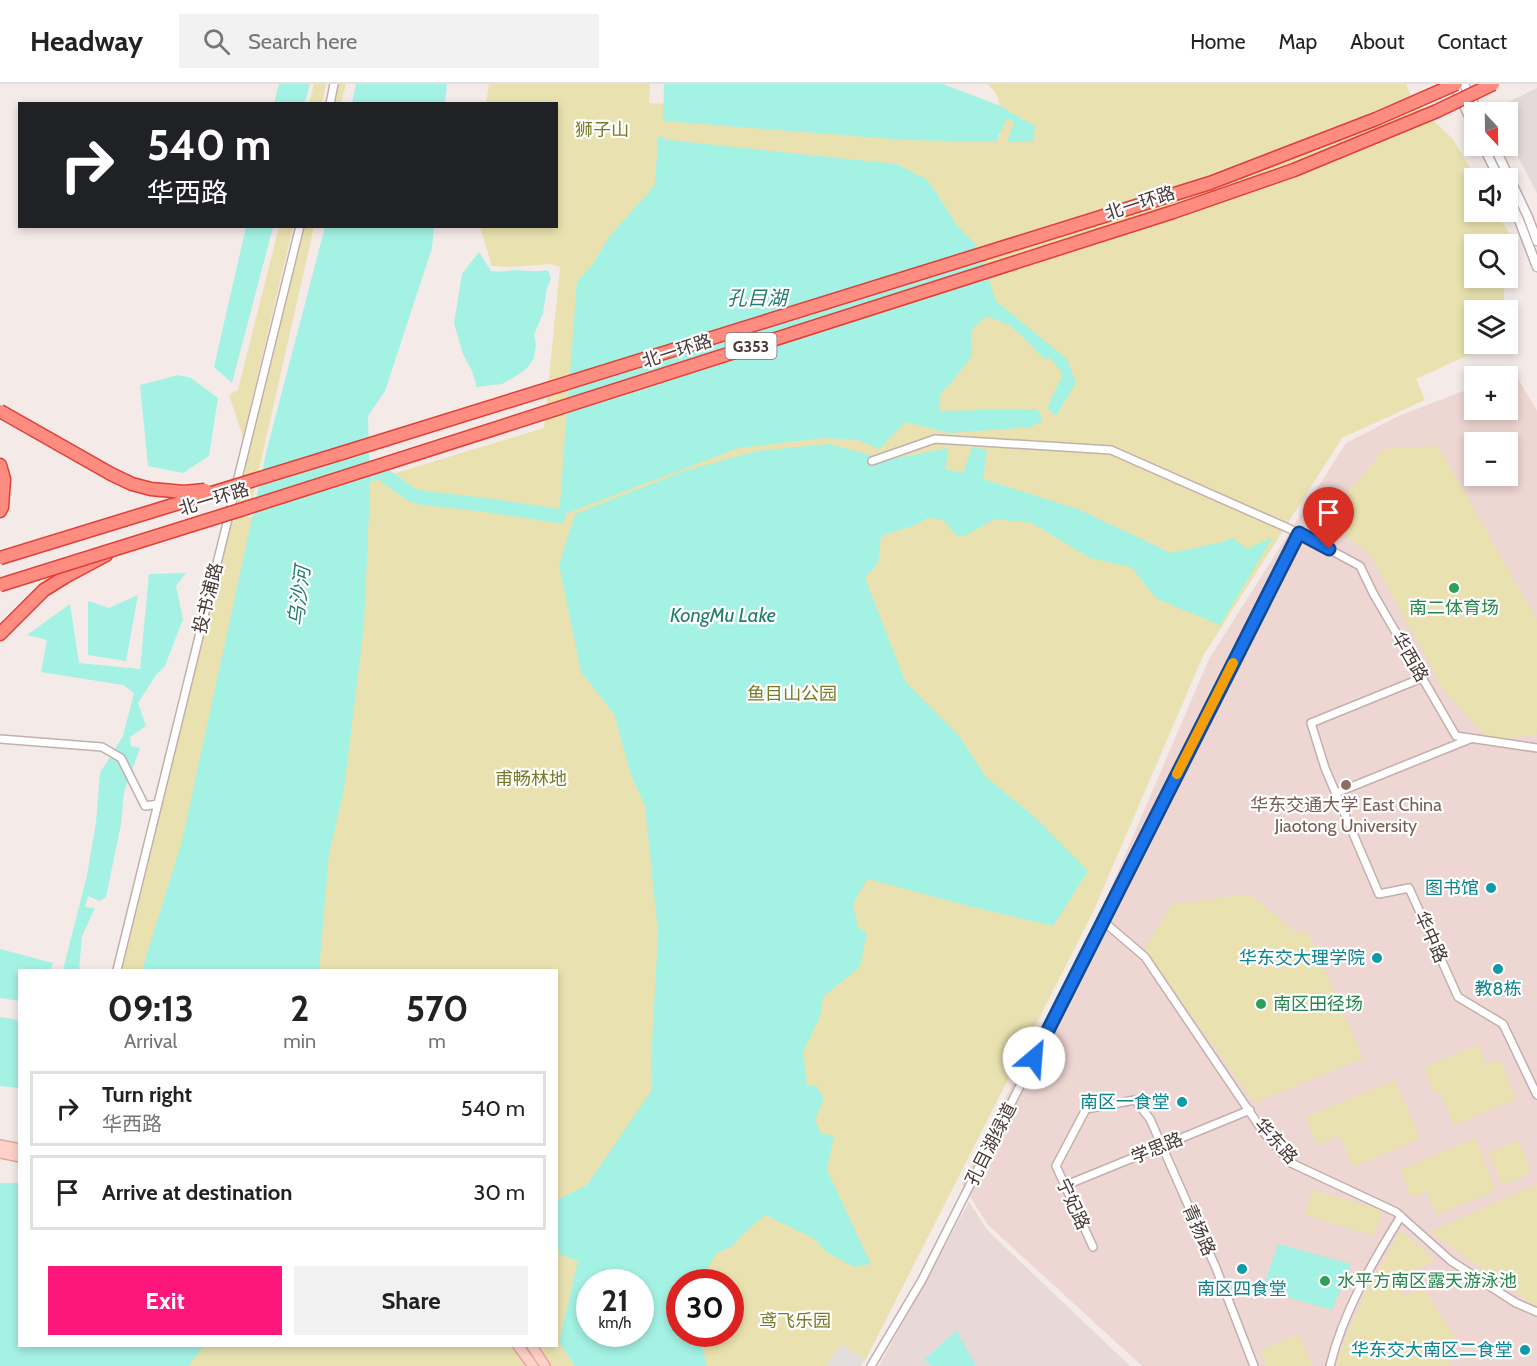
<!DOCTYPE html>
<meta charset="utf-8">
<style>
:root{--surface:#fff;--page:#f2f2f2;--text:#222;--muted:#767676;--line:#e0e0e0;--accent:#fd167b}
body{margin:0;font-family:Cabin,"Noto Sans SC",sans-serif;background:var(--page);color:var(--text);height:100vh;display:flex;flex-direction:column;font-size:22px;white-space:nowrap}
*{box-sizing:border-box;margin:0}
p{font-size:20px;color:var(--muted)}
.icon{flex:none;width:33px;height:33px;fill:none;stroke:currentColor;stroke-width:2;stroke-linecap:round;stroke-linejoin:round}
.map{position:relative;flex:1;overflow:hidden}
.side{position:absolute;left:18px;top:885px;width:540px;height:378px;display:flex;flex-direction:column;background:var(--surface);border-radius:0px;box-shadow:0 3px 9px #0003}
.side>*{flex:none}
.hud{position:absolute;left:18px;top:18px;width:540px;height:126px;border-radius:0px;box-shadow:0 3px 9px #0003;background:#202124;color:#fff;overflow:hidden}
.needle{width:39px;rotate:158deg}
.buttons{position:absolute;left:1464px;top:18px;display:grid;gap:12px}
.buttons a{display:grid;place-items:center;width:54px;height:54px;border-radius:0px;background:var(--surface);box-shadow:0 3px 9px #0003;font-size:30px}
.speed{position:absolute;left:576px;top:1185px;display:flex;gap:12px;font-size:30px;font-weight:700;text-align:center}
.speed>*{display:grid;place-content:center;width:78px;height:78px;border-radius:50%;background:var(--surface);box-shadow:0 3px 9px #0003;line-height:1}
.speed small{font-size:15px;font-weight:400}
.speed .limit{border:9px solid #d22;background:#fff;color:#111}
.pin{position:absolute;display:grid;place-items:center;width:51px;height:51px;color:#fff;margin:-62px -26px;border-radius:50% 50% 50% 0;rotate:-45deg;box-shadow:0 0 6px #0007}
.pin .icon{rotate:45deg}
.me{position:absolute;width:66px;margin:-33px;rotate:27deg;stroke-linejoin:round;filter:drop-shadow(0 0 4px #0008)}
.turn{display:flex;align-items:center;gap:21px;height:126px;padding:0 30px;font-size:27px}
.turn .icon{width:78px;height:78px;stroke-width:2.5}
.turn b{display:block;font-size:42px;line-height:51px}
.eta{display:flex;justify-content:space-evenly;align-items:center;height:102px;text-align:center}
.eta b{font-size:36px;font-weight:700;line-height:42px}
.cta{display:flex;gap:12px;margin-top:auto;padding:12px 30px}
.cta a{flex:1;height:69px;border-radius:0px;background:var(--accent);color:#fff;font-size:24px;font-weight:700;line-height:69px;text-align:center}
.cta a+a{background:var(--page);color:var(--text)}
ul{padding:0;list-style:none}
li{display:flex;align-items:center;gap:18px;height:75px;margin:0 12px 9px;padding:0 18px;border:3px solid var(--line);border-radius:0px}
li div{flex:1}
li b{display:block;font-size:22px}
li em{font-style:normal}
header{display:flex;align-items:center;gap:36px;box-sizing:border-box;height:84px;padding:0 30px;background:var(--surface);border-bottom:2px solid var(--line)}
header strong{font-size:28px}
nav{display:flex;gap:33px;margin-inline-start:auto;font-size:21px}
.search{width:420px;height:54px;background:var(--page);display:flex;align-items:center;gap:15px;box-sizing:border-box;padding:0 21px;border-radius:0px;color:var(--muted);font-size:22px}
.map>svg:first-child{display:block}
.residential{fill:#e8d8d6}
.industrial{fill:#e4dada}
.education{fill:#eed6d2;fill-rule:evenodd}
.green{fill:#e9e2b0;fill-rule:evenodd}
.parking{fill:#e3dddd}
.water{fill:#a4f2e4;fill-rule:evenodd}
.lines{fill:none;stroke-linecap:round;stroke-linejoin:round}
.river{stroke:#a4f2e4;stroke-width:14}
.minor-casing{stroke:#c3afad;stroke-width:10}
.tertiary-casing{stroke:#c3afad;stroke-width:11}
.secondary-casing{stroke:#dea89d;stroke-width:12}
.trunk-casing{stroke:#e03e36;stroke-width:15}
.minor{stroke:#fff;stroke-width:7}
.tertiary{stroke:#fff;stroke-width:8}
.secondary{stroke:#ffd1c8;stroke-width:9}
.trunk{stroke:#ff8c80;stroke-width:12}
.trunk-bridge-casing{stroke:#e03e36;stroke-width:15;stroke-linecap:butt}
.trunk-bridge{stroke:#ff8c80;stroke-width:12}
.route-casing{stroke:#114b97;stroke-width:15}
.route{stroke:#1a73e8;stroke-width:10}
.slow{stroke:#f59e0b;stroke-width:10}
.leisure-dot{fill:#2e9e5b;stroke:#fff;stroke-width:2}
.education-dot{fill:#8d6e63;stroke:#fff;stroke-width:2}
.culture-dot{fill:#0f9aa8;stroke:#fff;stroke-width:2}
.labels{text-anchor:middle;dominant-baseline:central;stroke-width:4.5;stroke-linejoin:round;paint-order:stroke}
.shield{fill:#fff;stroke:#7f7373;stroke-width:1.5}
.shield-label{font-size:16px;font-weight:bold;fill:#483737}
.park-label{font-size:18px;fill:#787b28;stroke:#fff}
.street-label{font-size:18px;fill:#483737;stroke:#fff}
.leisure-label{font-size:18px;fill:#27864d;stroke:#fff;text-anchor:start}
.education-label{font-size:18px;fill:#785e54;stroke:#fff}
.culture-label{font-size:18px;fill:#0d838f;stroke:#fff;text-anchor:end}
.water-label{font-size:20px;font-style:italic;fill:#237d6e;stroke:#fff}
</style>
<header>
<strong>Headway</strong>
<div class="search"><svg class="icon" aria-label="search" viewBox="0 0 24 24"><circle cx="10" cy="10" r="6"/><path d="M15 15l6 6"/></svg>Search here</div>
<nav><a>Home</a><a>Map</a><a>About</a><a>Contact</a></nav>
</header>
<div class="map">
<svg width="1537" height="1282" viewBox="0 0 1537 1282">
<rect width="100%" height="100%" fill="#f4eae8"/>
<!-- residential -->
<path class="residential" d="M969,1118L988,1147L1130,1282H879Z"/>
<!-- industrial -->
<path class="industrial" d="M1537,4V109L1508,54V28H1494L1492,26Z"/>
<!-- education -->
<path class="education" d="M1514,288L1537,327V1282H1142L988,1141L962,1100L1101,827L1209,575L1346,359L1401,331L1474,303V326H1508V292H1503ZM1474,358H1508V392H1474Z"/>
<!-- green -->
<path class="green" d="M314,0H326L322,19H309Z
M334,0H346L341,19L329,20Z
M489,0H650L649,19L980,38L994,55L1000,52C1001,35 1004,10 986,0H1406L1414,18L1453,55L1476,94H1474V128H1496L1509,149L1508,164V160H1474V194H1505L1503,226H1474V260H1492L1416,295L1425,316L1342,354L1203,572L1093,828L866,1275L860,1282H31L36,1262H556V886H122L300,143H314L248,434L544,344L560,183L551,180L509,183L492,182L480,143L556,142V20L486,19ZM590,1198H640V1250H590ZM680,1198H730V1250H680Z
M279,143H293L243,353L229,311L238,306Z
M1438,362L1537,536V650L1491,657L1444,606L1371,472L1326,435L1384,365Z
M1250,810L1297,849L1307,846L1363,974L1255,1019L1144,866L1172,820Z
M1478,961L1486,981L1500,975L1516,1015L1454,1041L1441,1008L1435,1010L1424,983Z
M1395,996L1420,1055L1353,1083L1340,1052L1317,1061L1306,1033Z
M1475,1054L1496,1106L1436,1131L1427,1108L1411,1114L1400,1086Z
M1518,1056L1531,1088L1503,1101L1488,1069Z
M1537,1100V1223L1430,1148Z
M1312,1106L1383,1126L1374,1152L1305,1131Z
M1401,1146L1434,1177L1395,1194L1404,1212L1424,1205L1458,1258L1443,1268L1451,1282H1337C1350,1233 1376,1190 1401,1146Z
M1299,1250L1312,1282H1266L1260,1267Z"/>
<!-- parking -->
<path class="parking" d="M841,1260L866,1275L860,1282H826Z"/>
<!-- water -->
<path class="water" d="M279,0H310L305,19H274Z
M356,0H447L445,19H352Z
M664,0H943L998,21L1035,42L1033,58H1007L1014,38L1007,34L996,58L905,56L663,37Z
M658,52L668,56L896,80L926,95L934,105L956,140L978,163L996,217L1067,275L1076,299L1056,332L1047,324L1063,290L1050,274L1044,275L1024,254L1009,241L987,232L971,247L972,272L948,303L941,308L939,327L1035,325L1040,329L1042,337L1031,343L950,349L905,338L879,365L858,356L824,354L739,364L559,432L577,197L593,180L609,153L655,101Z
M246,143H273L232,299L214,283Z
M325,143H434L432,164L385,307L368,332L370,407L364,541L344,705L329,770L319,886H142L182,757L267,365Z
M479,168L491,187C500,189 508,186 517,186C528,187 537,188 548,186L551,195L547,204L543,229L534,251L536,261L534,274L528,283L521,289L502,300L476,303V300L472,287L463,270L454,239L462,190Z
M178,291L191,294L218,314L209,372L183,389L148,382L140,301Z
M830,360L887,376L948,364L946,385L963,389L972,363L987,366L983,395L1080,426L1171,469L1222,458L1232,454L1247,465L1273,453L1220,541L1157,515L1131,483L1090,474L1032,439L995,435L964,452L956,451L943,436L927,434L918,440L881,452L878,479L865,494L905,597L960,653L985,692L1038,736L1088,787L1053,842L972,823L868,795L858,810L853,821L858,843L867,849L860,883L823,913L820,933L803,968L807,1002L816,1001L824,1015L815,1036L821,1050L834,1051L827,1086L871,1180L854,1183L826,1168L815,1155L765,1131L743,1150L731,1163L716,1169L700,1198H680V1250H699L707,1282H575L559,1258L578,1177L560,1170L557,1161V1116L587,1101L652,1006L651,981L658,848L645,722L631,691L614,630L581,588L559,481L575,430L684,387L757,367ZM590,1198H640V1250H590Z
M186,489L176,502L183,535L165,582L156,591L138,619L146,642L130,653L131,662L140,664L124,708L121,740L106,813L100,817L88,812L85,823L95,824L82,852L79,886H63L87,791L96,738L100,689L123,652L134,609L123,601L41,588L47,556L27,551L70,520L79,579L140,585L149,490Z
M138,511L126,577L88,571V517L109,524Z
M0,865L53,879L50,886H20L19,917L0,914Z
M0,933L19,936V1004L0,1002Z
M0,1099H19L20,1262H204L188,1282H0Z
M1278,1160L1351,1180L1332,1226L1262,1206Z
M956,1246L976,1282H933L924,1276Z"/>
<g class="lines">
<!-- river -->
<path class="river" d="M357,394L380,388L412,411L423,414L486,421L559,432"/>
<!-- minor casing -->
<g class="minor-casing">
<path id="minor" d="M330,20L334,0
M872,377L935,355L1111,366L1299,449L1360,482L1373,509L1456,652L1537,664
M1422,594L1311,639L1325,684L1379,810L1409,804L1458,913L1503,940L1537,1011
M0,655L102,663L121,674L145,722L158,720
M1336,709L1470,655
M1103,837L1145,873L1264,1049L1291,1079L1396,1128L1451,1177L1516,1219L1537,1228
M117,886L300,142
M1064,1102L1250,1026
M1093,1163L1056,1082L1086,1025L1135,1016L1150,1035L1216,1184L1254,1282
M871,1282L922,1196L1299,449
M1330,1282C1343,1228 1372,1179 1401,1132"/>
</g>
<!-- tertiary casing -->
<g class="tertiary-casing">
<path id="tertiary" d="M1454,0L1474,43
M1464,0L1478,28
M1483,62L1499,94
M1494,62L1528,133L1537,157
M1508,112L1519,136L1537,183"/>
</g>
<!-- secondary casing -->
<g class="secondary-casing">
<path id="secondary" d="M0,1061L20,1065
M0,1069L20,1073
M518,1262L533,1282
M532,1262L545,1282"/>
</g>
<!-- trunk casing -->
<g class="trunk-casing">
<path id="trunk" d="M0,381L4,395L2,423L0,427
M0,550L44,506L65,493L106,471"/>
</g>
<!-- minor -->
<use href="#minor" class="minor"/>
<!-- tertiary -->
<use href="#tertiary" class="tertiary"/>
<!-- secondary -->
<use href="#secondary" class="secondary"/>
<!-- trunk -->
<use href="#trunk" class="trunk"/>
<!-- trunk-bridge casing -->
<g class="trunk-bridge-casing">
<path id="trunk-bridge" d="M0,327L111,390L132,400L151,405L184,408L205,406
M0,474L342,369L1210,99L1376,35L1456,0
M0,501L240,426L1173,128L1294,86L1437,27L1493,0"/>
</g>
<!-- trunk-bridge -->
<use href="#trunk-bridge" class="trunk-bridge"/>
</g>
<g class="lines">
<!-- route casing -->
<g class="route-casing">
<path id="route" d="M1034,974L1299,449L1329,465"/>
</g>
<!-- route -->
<use href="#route" class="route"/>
<!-- slow -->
<path class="slow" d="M1177,690L1233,579"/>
</g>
<!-- markers -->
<g class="leisure-dot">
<circle cx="1454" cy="504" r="6"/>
<circle cx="1261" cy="920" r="6"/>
<circle cx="1325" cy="1197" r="6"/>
</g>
<circle class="education-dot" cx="1346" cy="701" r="6"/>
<g class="culture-dot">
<circle cx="1491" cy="804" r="6"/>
<circle cx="1377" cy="874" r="6"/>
<circle cx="1498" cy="885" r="6"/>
<circle cx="1182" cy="1018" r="6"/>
<circle cx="1242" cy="1185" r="6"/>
<circle cx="1525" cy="1266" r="6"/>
</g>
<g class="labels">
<!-- shield labels -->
<rect class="shield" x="725.5" y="249" width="51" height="26" rx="4.5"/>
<g class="shield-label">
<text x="751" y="262">G353</text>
</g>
<!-- park labels -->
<g class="park-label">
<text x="602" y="46">狮子山</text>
<text x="792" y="610">鱼目山公园</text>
<text x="531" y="695">甫畅林地</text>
<text x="795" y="1237">鸢飞乐园</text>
</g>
<!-- street labels -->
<g class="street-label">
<text transform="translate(1140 119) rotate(-18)">北一环路</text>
<text transform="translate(677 267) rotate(-18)">北一环路</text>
<text transform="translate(214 415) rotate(-17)">北一环路</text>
<text transform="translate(208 514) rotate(-76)">投书浦路</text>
<text transform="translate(1410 573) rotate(60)">华西路</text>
<text transform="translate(1431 853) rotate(66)">华中路</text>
<text transform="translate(1276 1057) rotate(48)">华东路</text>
<text transform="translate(991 1060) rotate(-63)">孔目湖绿道</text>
<text transform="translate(1157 1064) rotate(-22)">学思路</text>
<text transform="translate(1073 1120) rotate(65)">宁妃路</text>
<text transform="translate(1199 1146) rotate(66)">青扬路</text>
</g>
<!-- leisure labels -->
<g class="leisure-label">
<text x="1454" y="524" text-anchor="middle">南二体育场</text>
<text x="1273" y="920">南区田径场</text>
<text x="1337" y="1197">水平方南区露天游泳池</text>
</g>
<!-- education labels -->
<g class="education-label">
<text x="1346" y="721">华东交通大学 East China<tspan x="1346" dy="21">Jiaotong University</tspan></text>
</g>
<!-- culture labels -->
<g class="culture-label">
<text x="1479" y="804">图书馆</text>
<text x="1365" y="874">华东交大理学院</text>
<text x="1498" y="905" text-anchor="middle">教8栋</text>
<text x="1170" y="1018">南区一食堂</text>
<text x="1242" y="1205" text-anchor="middle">南区四食堂</text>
<text x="1513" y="1266">华东交大南区二食堂</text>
</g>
<!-- water labels -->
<g class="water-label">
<text x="757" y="214">孔目湖</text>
<text transform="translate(299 512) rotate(-83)">乌沙河</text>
<text x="723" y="531">KongMu Lake</text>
</g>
</g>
</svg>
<div class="buttons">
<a><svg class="needle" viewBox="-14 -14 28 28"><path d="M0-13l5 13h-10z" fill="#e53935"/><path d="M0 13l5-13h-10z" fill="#767676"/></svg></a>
<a><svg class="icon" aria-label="sound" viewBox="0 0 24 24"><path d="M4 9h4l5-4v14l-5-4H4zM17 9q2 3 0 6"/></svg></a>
<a><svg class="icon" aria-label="search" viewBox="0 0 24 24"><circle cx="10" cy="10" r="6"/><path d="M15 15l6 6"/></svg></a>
<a><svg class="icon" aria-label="layers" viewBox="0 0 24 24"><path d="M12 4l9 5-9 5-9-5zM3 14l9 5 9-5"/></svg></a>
<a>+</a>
<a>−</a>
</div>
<div class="speed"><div>21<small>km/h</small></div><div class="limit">30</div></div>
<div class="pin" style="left:1329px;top:465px;background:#d93025"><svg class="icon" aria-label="arrive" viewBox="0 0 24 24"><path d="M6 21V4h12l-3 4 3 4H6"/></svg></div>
<svg class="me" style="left:1034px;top:974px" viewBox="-20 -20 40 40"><circle r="19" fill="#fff"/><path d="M0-13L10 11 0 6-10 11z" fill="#1a73e8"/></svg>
<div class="hud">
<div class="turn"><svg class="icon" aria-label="right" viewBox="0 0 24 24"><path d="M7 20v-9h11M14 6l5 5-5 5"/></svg><div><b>540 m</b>华西路</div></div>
</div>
<section class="side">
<div class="eta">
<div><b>09:13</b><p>Arrival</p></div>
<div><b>2</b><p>min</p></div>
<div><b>570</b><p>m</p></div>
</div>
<ul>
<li><svg class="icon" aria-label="right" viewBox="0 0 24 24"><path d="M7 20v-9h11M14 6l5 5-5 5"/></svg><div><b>Turn right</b><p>华西路</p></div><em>540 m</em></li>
<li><svg class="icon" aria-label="arrive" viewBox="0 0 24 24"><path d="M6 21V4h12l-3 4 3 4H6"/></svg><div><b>Arrive at destination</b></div><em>30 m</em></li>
</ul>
<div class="cta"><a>Exit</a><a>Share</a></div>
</section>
</div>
